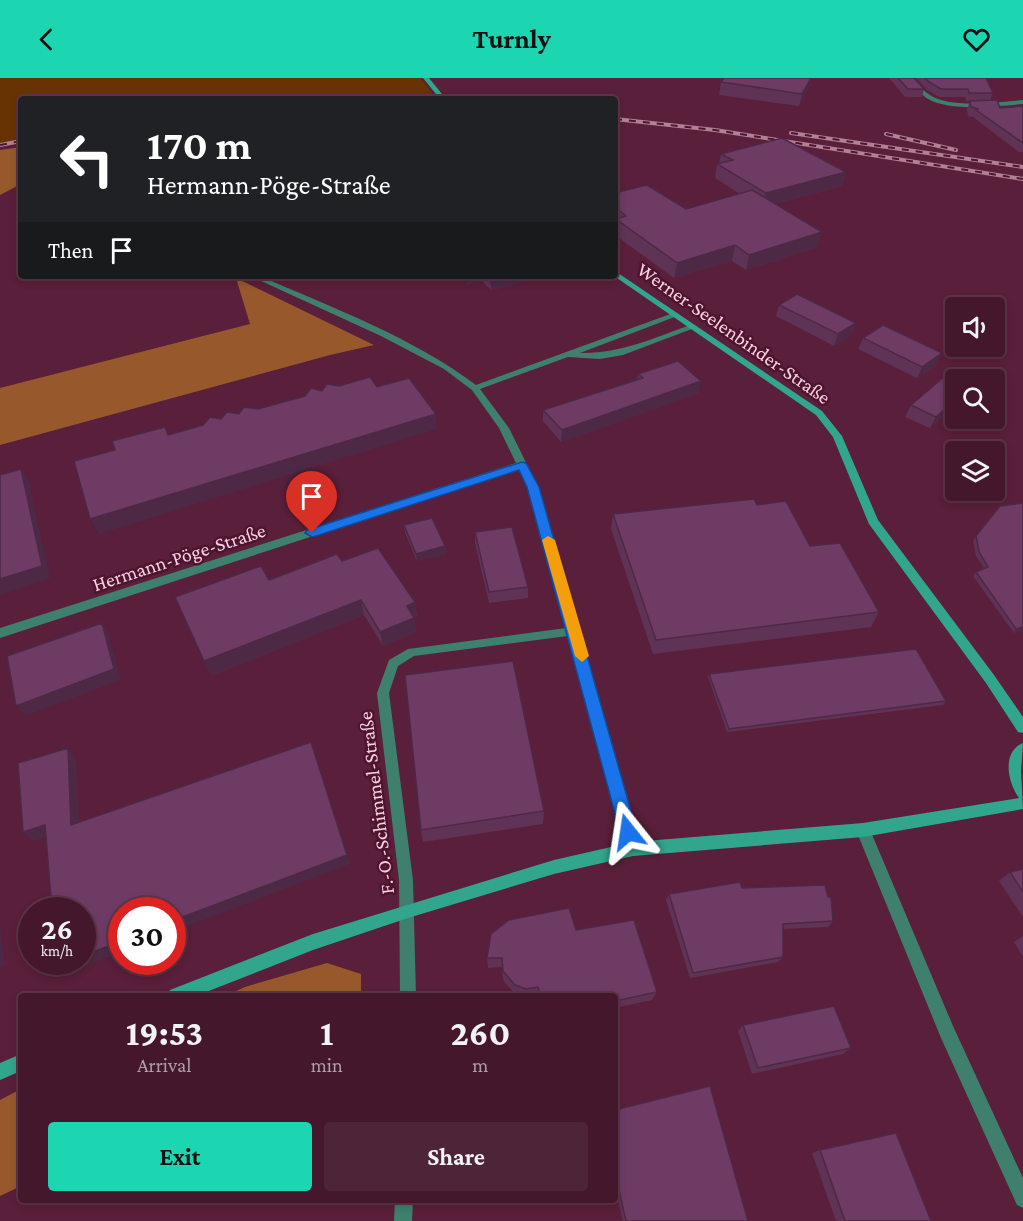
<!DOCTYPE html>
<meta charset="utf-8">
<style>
:root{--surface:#44172c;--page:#4e2438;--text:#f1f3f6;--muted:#af9fa9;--line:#5c3648;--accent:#1cd5b1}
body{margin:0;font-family:"Crimson Pro",serif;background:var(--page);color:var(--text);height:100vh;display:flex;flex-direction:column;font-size:22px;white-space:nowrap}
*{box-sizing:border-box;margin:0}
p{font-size:20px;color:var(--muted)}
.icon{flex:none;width:33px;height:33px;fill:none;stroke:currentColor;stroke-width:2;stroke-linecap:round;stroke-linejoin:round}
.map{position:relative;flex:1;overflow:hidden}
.sheet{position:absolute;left:18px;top:915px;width:600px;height:210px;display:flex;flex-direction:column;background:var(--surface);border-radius:6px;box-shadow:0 3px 9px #0003,0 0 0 2px var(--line)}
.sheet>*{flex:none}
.hud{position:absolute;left:18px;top:18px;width:600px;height:183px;border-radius:6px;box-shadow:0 3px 9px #0003,0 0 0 2px var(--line);background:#202124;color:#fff;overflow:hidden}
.tools{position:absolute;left:945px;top:219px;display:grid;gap:12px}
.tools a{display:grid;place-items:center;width:60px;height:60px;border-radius:6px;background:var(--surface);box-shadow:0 3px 9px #0003,0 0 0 2px var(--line);font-size:30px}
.speed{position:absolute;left:18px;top:819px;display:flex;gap:12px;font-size:30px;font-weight:700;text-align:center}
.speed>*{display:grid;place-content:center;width:78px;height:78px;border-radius:50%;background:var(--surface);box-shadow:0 3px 9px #0003,0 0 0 2px var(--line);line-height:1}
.speed small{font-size:15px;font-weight:400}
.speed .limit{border:9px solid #d22;background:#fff;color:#111}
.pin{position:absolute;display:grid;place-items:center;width:51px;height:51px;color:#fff;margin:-62px -26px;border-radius:50% 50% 50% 0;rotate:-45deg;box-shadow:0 0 6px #0007}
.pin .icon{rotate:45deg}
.me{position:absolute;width:66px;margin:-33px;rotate:345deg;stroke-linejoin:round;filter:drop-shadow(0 0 4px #0008)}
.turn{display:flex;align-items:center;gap:21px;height:126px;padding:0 30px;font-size:27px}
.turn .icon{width:78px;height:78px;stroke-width:2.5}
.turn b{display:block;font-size:42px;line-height:51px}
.then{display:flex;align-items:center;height:57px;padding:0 30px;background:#0003;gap:12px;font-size:22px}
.eta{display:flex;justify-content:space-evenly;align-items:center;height:102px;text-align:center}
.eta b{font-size:36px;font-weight:700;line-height:42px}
.cta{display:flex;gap:12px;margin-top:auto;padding:12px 30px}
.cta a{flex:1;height:69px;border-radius:6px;background:var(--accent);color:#111;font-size:24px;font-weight:700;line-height:69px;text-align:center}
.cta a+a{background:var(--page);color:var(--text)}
header{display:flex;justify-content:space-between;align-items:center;height:78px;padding:0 30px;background:var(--accent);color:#111;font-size:27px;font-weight:700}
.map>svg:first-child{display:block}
.green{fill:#683302}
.forest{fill:#97592c}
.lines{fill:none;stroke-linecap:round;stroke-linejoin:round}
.minor{fill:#3e7f6e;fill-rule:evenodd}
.secondary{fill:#32a68c;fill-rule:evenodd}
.rail-casing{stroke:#b18195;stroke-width:4}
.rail{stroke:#4e1430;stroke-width:2;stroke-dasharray:7;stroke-linecap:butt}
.wall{fill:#5f3356}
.shaded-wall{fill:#4d2946}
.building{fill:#6e3b64;stroke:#4d2946;stroke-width:1.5}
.route{fill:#1a73e8;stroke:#114b97;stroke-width:1.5}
.slow{fill:#f59e0b}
.labels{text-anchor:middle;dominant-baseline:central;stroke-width:5;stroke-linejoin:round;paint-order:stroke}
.street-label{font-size:20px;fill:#f8d2df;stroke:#4e1430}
</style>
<header><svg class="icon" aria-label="back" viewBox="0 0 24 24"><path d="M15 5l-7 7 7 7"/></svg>Turnly<svg class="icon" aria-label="heart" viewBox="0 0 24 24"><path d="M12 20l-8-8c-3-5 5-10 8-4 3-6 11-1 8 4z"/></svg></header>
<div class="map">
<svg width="1023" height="1143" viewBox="0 0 1023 1143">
<rect width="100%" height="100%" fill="#5a1f3a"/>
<!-- green -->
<path class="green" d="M0,0H421L436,21H21V61L0,65Z"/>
<!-- forest -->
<path class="forest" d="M21,69V106L0,117V72Z
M236,200L374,267L330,277L0,367V310L250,246Z
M327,885L361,896V913L348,918H225L245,909Z
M21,1011V1108L0,1118V1022Z"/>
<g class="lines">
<!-- minor -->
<path class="minor" d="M908,0H914C919,6 923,13 930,17C950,31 999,24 1023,22V26C997,28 951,34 928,21C920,16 914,7 908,0Z
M250,198H260C333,230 412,259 476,307L673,235L680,237L580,275C619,276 654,260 690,247L697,249L623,277L600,281L568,279L480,311L509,350L538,409L578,549L581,553L579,556L640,771L638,776L633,778L628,776L626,771L568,558L414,578L398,588L389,615L413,802L416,918H400L399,802L377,615L389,582L408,571L566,550L528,409L519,391L0,560V550L516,385L499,350L472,312L444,291L381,258Z
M863,745L868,747L953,948L1023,1100V1130L1017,1127L941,960L856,752L858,747Z
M395,1122H413L412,1143H394Z"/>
<!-- secondary -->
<path class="secondary" d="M423,0H429L446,21H440Z
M615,193L822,333L842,358L878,442L994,597L1023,639V655L1018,654L986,605L869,446L833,359L816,337L614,198Z
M1023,665L1021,693L1023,731L863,759L633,778L554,796L408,840L313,872L196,918H168L170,912L313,856L554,782L633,764L863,745L1019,720C1008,705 1001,674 1023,665Z
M21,976V993L0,1002V985Z"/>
<!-- rail casing -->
<g class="rail-casing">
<path id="rail" d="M615,41L715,52L1023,101
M791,55L1023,89
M886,56L956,72
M0,67L21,63"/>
</g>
<!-- rail -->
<use href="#rail" class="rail"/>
</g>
<!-- wall -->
<path class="wall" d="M724,0H812L810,8L799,28L719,17L721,4Z
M889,0H914L924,11L922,19H905Z
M916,0H986L993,15L990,22L1000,30L1023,28V74H1019L973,39L968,38L967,31L970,23H966L965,19H939L927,12Z
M721,76L846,94L842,108L775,126L818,169L746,192L732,183L674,200L615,157V115L686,131L740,116L715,100L717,86H719Z
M466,198H544L491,212L482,203L466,207Z
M779,227L852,256L834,268L776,238Z
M863,260L937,286L917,300L858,271Z
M638,296L699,315L561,364L543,343V332L637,302Z
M956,302L930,350L905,339L911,327Z
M1023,425V553L1014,555L973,498L976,494L984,490L976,478L973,462L976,458Z
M757,427L810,468L879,534L871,549L653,576L611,451L613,436Z
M404,447L445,468L446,476L417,483L405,455Z
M475,454L528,509V520L489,525L475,465Z
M342,483L415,524L417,539L414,540L416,554L383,568L364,537L211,598L269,502Z
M709,596L946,623L943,627L727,654L708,599Z
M544,733L543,746L423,764L421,752Z
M1023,791V839L999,803L1010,794Z
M669,816L833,843L828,849L783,851V879L778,884L690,900L666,822Z
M576,852L657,914L652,922L615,930V918H522L515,916L503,902L502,889L488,890L487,880Z
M1023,858V879L1014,864Z
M743,947L851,970L843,976L752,996L738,953Z
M615,1032L748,1143H623L615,1109Z
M820,1072L931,1143H836L812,1075Z"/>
<!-- shaded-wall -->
<path class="shaded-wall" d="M811,0H812L810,8L799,28L802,16Z
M846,94L842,108L763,129L766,115Z
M822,154L818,169L746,192L749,177Z
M735,167L732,183L674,200L677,185Z
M440,198H456L441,202Z
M466,198H482V203L466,207Z
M502,198H544L491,212L490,201Z
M856,245L852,256L834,268L838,256Z
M942,275L937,286L917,300L922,289Z
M701,303L699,315L561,364L562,352Z
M956,321V328L930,350L936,339Z
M436,336L437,351L99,456L90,441Z
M21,391L29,404L50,500L0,517V501Z
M445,468L446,476L417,483L416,476Z
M361,522L364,537L211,598L204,583Z
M415,524L417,539L414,540L416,554L383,568L380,554L407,528Z
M102,545L109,556L121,602L25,638L16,628Z
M1023,549V553L1014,555L1016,551Z
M311,664L350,786L172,854V843Z
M68,670L76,681L80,756L71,747Z
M45,747L54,756L33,763L23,754Z
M0,848L5,888L0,890Z
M122,863V874L66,895L56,888L68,884H82V878Z"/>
<!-- building -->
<path class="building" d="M724,0H811L802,16L721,4Z
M898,0H914L924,11H908Z
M925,0H986L993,15H969L968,11H941L929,4Z
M997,22L1000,30L1023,28V65L976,32L978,31L971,29L970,23Z
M782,60L846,94L766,115L717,86L733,82L721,76Z
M647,107L686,131L752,112L822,154L749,177L735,167L677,185L616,141L626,138L615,129V115Z
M488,198H502L490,201Z
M797,216L856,245L838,256L779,227Z
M883,247L942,275L922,289L863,260Z
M678,283L701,303L562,352L543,332L643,300L638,296Z
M945,298L956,302V321L936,339L911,327Z
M370,299L377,309L409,300L436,336L90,441L74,383L115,372L112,363L165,349L168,357L203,347L210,339L221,341L227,334L239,336L244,329L258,331L305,318L311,310L322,313L327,306L339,308Z
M21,391L42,488L0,501V397Z
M754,421L757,427L786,423L810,468L840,465L879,534L656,562L613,436Z
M1023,425V549L1016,551L976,494L988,489L979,474L976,458L1000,428Z
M432,440L445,468L416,476L404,447Z
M512,449L528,509L489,514L475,454Z
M378,470L415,524L407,528L414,540L380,554L361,522L204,583L175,519L261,488L269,502L337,476L342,483Z
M102,545L114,591L16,628L7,578Z
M916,571L946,623L729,651L709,596Z
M513,583L544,733L421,752L405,597Z
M311,664L347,777L172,843V832H122V863L82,878V832H52L45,747L23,754L18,685L68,670L71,747Z
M1023,791V814L1010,794Z
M740,804L742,810L825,807L828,819H831L833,843L783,846V879L693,895L669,816Z
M569,830L576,852L634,842L657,914L615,923V918H540L538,909L526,911L515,907L503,893L502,880H487L491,856L509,842Z
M56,884H68L56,888Z
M834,928L851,970L758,990L743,947Z
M710,1008L748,1143H626L615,1095V1032Z
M896,1055L931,1143H845L820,1072Z"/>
<!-- route -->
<path class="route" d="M522,384L526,385L539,409L637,754L634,759L628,761L623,759L620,754L527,409L519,392L316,458L312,459L305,455L307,452Z"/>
<!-- slow -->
<path class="slow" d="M548,458L555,462L589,578L582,584L575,578L542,462Z"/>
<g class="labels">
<!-- street labels -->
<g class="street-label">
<text transform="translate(734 255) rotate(35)">Werner-Seelenbinder-Straße</text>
<text transform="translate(179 479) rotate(-18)">Hermann-Pöge-Straße</text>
<text transform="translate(376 725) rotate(-97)">F.-O.-Schimmel-Straße</text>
</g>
</g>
</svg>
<div class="tools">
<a><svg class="icon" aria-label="sound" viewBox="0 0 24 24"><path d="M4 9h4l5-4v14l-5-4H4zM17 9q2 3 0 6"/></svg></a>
<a><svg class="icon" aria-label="search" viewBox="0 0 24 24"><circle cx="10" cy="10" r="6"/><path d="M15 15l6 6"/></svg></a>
<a><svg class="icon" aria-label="layers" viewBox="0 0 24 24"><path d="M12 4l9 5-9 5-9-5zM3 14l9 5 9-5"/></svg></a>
</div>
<div class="speed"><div>26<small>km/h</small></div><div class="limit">30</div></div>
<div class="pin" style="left:312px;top:455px;background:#d93025"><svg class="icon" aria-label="arrive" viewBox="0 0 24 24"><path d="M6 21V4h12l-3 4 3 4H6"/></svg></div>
<svg class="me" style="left:628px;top:754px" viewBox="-20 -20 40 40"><path d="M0-17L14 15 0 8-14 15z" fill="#1a73e8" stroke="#fff" stroke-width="4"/></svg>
<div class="hud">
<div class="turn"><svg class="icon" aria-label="left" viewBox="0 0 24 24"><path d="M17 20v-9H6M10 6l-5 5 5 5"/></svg><div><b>170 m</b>Hermann-Pöge-Straße</div></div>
<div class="then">Then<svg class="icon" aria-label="arrive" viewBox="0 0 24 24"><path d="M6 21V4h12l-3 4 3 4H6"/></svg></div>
</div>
<section class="sheet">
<div class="eta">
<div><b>19:53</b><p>Arrival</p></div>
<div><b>1</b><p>min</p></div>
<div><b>260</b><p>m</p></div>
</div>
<div class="cta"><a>Exit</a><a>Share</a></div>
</section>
</div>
